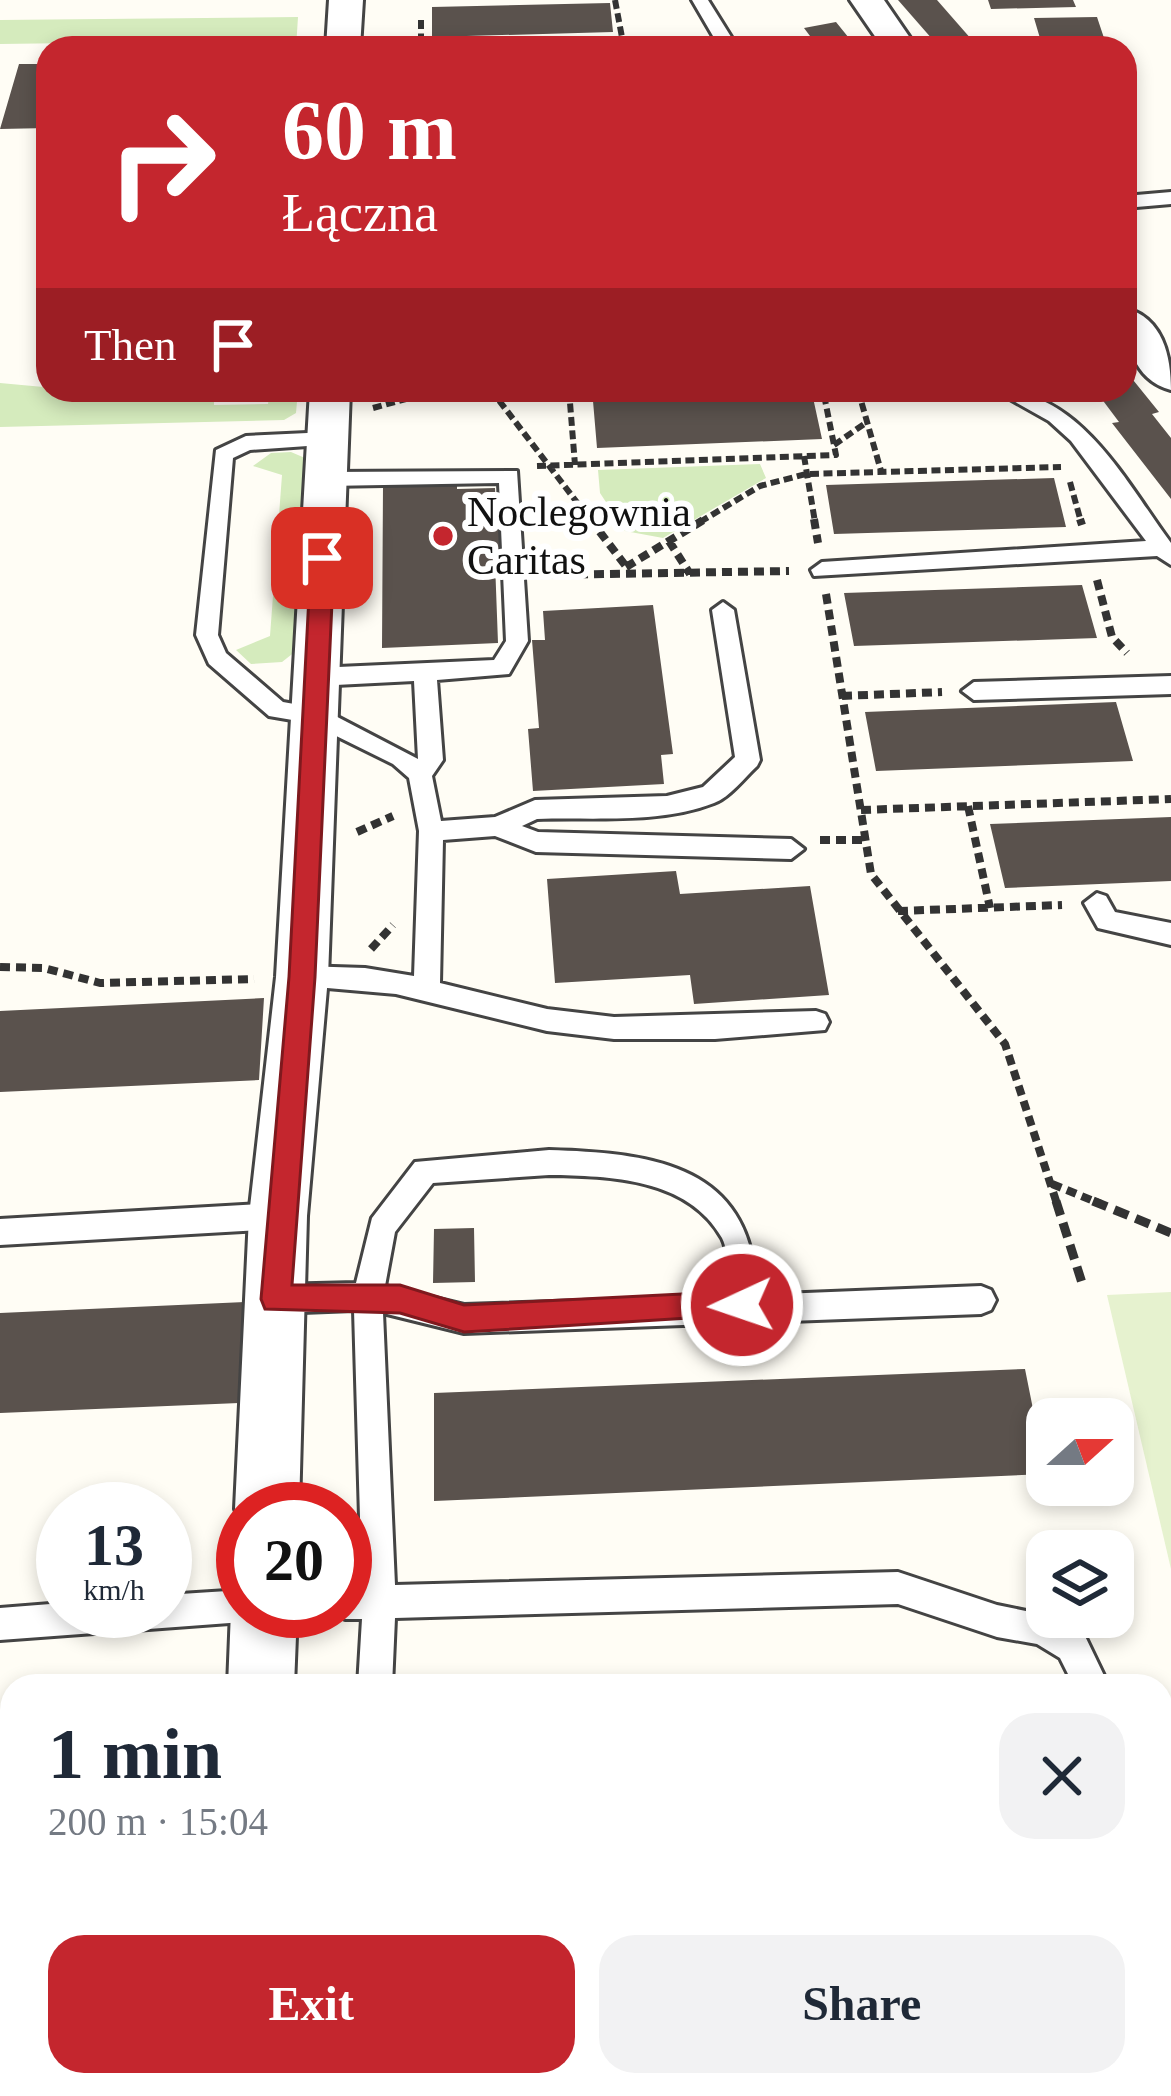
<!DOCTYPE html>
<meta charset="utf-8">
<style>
:root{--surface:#fff;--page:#f2f2f3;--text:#1f2937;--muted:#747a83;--accent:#c4262e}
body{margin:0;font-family:"Times New Roman",serif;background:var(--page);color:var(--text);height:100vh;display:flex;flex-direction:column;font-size:45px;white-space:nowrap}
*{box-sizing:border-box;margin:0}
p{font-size:39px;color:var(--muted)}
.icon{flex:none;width:66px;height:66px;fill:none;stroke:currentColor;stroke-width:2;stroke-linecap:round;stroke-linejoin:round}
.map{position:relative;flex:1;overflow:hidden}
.side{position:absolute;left:0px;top:1674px;width:1173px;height:423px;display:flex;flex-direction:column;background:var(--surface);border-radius:36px 36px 0 0;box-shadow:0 6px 18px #0003}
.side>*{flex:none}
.guide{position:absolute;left:36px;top:36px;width:1101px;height:366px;border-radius:36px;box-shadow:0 6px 18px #0003;background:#c4262e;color:#fff;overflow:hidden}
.needle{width:78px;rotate:69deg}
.fabs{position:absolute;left:1026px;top:1398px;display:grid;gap:24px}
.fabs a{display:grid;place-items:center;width:108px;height:108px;border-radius:24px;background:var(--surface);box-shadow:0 6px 18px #0003;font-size:60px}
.speed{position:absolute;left:36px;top:1482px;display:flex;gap:24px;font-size:60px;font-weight:700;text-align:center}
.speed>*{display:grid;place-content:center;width:156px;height:156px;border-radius:50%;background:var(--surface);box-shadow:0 6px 18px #0003;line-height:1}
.speed small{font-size:30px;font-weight:400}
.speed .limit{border:18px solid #d22;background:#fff;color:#111}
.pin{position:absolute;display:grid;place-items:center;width:102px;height:102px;color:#fff;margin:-51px;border-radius:24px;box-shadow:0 6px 18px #0006}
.me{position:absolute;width:132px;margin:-66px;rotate:267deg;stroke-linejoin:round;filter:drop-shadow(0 0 9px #0008)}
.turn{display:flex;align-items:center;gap:42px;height:252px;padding:0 48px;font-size:54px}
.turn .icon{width:156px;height:156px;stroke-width:2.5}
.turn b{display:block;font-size:84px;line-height:102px}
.then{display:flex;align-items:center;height:114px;padding:0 48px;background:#0003;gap:24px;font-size:45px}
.round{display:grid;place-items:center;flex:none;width:126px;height:126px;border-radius:36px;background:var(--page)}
.headline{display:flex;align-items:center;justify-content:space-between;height:204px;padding:0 48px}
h1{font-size:72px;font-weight:800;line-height:90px}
.primary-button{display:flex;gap:24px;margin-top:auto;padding:24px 48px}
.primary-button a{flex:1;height:138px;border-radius:36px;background:var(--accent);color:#fff;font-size:48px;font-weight:800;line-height:138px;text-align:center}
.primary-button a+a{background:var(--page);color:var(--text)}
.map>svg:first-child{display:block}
.green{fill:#d5ebbd}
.pitch{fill:#e6f2cf}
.building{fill:#5a524d}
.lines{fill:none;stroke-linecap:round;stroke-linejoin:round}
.lane-casing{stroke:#444;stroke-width:6}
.street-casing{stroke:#444;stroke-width:6}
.path-far2{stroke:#333;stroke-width:6;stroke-dasharray:9 4.5;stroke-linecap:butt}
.path-far1{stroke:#333;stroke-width:8;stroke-dasharray:10 6;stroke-linecap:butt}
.path{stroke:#333;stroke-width:9;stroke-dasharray:15 8;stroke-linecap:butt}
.lane{fill:#fff;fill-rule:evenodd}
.street{fill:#fff;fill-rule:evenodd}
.route{fill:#c4262e;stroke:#7f191e;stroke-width:3}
.poi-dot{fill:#c4262e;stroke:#fff;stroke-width:4.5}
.labels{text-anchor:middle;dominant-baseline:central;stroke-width:12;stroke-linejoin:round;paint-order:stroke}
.poi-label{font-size:42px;fill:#111;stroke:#fff;text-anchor:start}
</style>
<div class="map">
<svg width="1171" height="2096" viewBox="0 0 1171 2096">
<rect width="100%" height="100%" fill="#fffdf5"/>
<!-- green -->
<path class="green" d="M298,17L296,48H225V41L0,44V20Z
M0,383L76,390L98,400H182L214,390V405L268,404L270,390H298L296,413L284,420L0,427Z
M291,452L305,458L307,466L296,651L282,662L251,664L236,650L270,636L282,475L253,466L271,453Z
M760,464L766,478L663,538L625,531L600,493L598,470Z"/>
<!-- pitch -->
<path class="pitch" d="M1171,1292V1569L1107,1295Z"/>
<!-- building -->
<path class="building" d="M898,0H937L979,48H940Z
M988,0H1073L1076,7L991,9Z
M610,3L613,32L432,37V7Z
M1097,17L1106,44L1042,45L1034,18Z
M836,22L857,48H819L804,28Z
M19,64H48V128L0,129Z
M1125,370L1159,412L1152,414L1171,438V499L1112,423L1119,422L1095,390H1125Z
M812,393L822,439L597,448L593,401Z
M1054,478L1066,527L834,534L826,485Z
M457,483V489L495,488L496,511H502L505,562H495L498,643L382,648L383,486Z
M1082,585L1097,638L854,646L844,593Z
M653,605L673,754L661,755L664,784L533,791L528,729L539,728L532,640H545L543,611Z
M1116,702L1133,761L876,771L865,712Z
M1171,817V881L1005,888L990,824Z
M676,871L680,894L810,886L829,995L694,1004L690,975L555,983L547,879Z
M264,998L259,1080L0,1092V1011Z
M474,1228L475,1282L433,1283L434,1229Z
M245,1302L239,1403L0,1413V1313Z
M1025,1369L1046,1474L434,1501V1393Z"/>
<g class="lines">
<!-- lane casing -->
<g class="lane-casing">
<path id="lane" d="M692,0H708L738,48H720Z
M1171,192V204L1125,208V196Z
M994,390C1080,390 1125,481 1171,543V565L1157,556L814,576L811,570L822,562L1146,541L1071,441L1049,421Z
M329,432L336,434V444L250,450L233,458L218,635L226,653L283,702L322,709L418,759L414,681L316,686L304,677L316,668L494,660L506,641L499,483L327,486L316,479L327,472L517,471L528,641L509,674L437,680L443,760L432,776L441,821L495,817L535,800L667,796L703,787L735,757L712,610L723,602L734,610L760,760L757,766C744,778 730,797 714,803C661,824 594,817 537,819L522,826L538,832L791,839L804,849L791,859L536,852L495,836L443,840L440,983L547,1009L614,1017L816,1011L825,1014L829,1022L825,1030L715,1039H614L547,1031L396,994L293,985L289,977L293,969L302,966L365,968L414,976L419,831L409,778L393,764L310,723L269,716L209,664L196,635L216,450L246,436Z
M1171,676V694L974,700L962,691L974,682Z
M1097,893L1106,896L1115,912L1171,923V945L1098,928L1084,903Z
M549,1150C655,1153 755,1166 756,1295L981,1286L991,1290L996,1300L991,1310L981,1314L464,1333L383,1313L395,1585L898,1572L997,1605L1055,1617L1084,1634L1109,1686H1074L1060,1658L1037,1644L997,1637L898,1604L395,1618L392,1686H358L362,1619H345L332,1611H345V1587L362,1586L354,1310L276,1313L266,1309L261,1299L266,1289L276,1285L356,1283L372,1218L415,1162ZM549,1175C610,1176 688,1178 722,1238C730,1254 727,1278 727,1296L464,1305L385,1286L395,1232L433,1183Z
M278,1203L288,1207L292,1216L288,1225L278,1229L0,1245V1219Z
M243,1590V1611H257L254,1617L243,1622L0,1640V1608L63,1603V1611H165V1595Z
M12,2044V2082L0,2083V2045Z"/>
</g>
<!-- street casing -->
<g class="street-casing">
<path id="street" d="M329,0H363L360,48H326Z
M850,0H884L917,48H883Z
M1125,308C1163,318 1171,356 1171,390C1133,380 1125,341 1125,308Z
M310,390H350L328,977L307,1216L299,1509H243V1527L235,1509L249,1216L276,977Z
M243,1587V1611H297L294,1686H228L231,1611Z
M208,2085H282V2096H208Z"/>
</g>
<!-- path-far2 -->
<path class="path-far2" d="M615,0L624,48
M421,20V48
M491,390L592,522
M569,390L575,465
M858,390L881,471
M373,408L439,390
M834,445L867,422
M804,456L815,522
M537,466L836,455L823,390
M1070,482L1081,522
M586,513L611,505
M700,522L760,486L806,474L1061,467"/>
<!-- path-far1 -->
<path class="path-far1" d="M590,519L628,569
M814,519L818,543
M1080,519L1082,525
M669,541L690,574
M626,567L705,519
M546,575L789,571
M1097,580L1112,637L1127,653
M826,594L871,874L1005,1044L1057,1204
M842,696L942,692
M968,806L990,908
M861,810L1171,799
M357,832L393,816
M820,840H865
M898,911L1062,905
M371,949L393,925
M0,967L44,968L100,983L254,979
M1052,1184L1101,1204"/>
<!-- path -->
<path class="path" d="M1056,1201L1083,1286
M1093,1201L1171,1233"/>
<!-- lane -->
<use href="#lane" class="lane"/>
<!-- street -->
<use href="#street" class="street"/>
</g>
<!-- route -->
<path class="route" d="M322,550L334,558L315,977L292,1285H400L464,1305L742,1291L753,1295L757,1305L753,1314L464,1332L400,1313L265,1309L261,1299L289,977L311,558Z"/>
<!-- markers -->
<circle class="poi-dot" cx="443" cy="536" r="12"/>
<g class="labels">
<!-- poi labels -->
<g class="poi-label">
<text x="467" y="512">Noclegownia<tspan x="467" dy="48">Caritas</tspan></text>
</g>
</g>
</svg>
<div class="fabs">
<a><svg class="needle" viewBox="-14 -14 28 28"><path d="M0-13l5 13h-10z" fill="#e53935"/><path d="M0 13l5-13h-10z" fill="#747a83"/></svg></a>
<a><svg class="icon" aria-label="layers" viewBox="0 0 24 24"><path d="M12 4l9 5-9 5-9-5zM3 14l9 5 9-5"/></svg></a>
</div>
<div class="speed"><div>13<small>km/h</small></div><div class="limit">20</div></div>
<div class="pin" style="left:322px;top:558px;background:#d93025"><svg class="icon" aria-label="arrive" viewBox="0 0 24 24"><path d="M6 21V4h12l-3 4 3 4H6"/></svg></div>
<svg class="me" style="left:742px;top:1305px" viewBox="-20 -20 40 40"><circle r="17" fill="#c4262e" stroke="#fff" stroke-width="3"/><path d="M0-11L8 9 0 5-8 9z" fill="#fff"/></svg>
<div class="guide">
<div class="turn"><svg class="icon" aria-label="right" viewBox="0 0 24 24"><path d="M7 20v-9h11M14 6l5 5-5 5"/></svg><div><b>60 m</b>Łączna</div></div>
<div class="then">Then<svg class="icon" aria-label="arrive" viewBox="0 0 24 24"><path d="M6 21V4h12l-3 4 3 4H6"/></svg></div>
</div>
<section class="side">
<div class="headline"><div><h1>1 min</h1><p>200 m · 15:04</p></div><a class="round"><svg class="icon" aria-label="close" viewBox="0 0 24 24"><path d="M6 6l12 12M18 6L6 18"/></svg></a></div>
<div class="primary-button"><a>Exit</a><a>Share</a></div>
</section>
</div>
